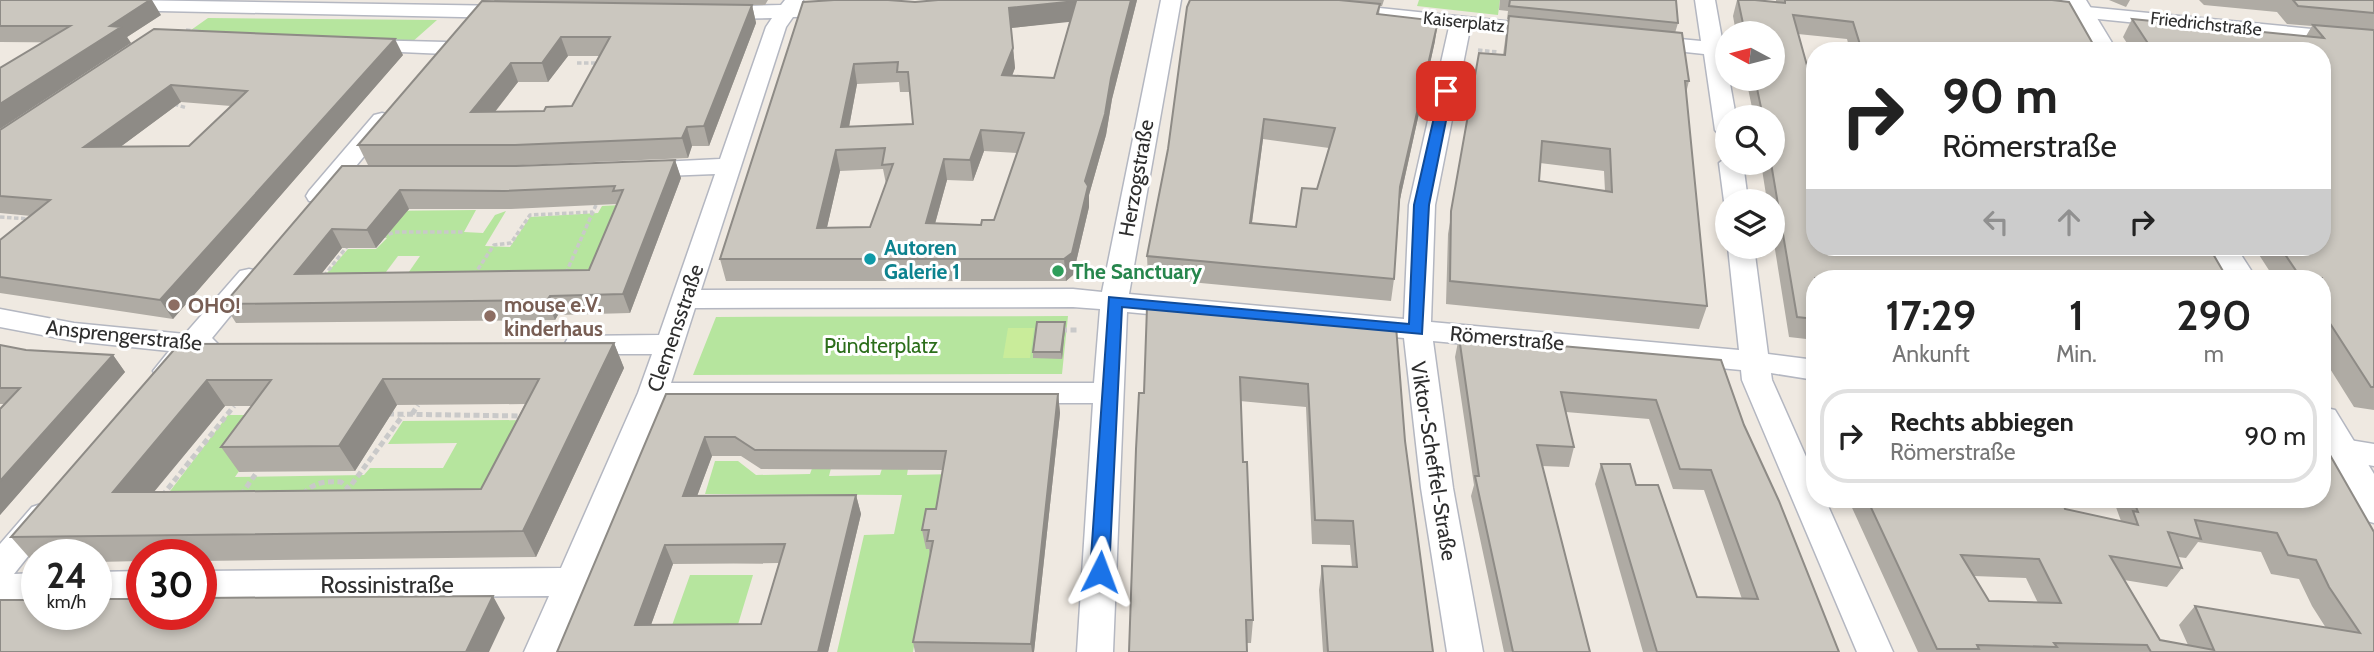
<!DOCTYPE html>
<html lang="de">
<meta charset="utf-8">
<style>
:root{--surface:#fff;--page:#f2f2f2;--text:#222;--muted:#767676;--line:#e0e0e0}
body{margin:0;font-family:Cabin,sans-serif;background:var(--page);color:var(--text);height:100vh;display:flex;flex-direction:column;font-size:26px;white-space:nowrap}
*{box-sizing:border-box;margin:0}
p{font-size:23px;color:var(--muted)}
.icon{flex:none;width:38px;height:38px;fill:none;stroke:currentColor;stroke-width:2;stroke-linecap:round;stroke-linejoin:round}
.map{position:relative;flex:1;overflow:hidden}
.sheet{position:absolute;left:1806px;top:270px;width:525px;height:238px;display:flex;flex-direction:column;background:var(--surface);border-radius:28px;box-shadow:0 4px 10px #0003}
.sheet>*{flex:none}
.guide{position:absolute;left:1806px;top:42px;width:525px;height:214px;border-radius:28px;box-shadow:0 4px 10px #0003;background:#fff;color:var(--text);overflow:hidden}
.needle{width:46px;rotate:277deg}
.controls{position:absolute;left:1715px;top:21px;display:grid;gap:14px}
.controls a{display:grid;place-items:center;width:70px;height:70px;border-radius:50%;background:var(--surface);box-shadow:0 4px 10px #0003;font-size:35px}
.speed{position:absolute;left:21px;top:539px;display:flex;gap:14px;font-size:35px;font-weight:700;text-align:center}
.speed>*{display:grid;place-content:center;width:91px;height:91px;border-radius:50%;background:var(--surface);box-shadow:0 4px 10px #0003;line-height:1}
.speed small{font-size:18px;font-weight:400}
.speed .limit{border:10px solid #d22;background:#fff;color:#111}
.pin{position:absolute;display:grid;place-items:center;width:60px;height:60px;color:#fff;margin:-30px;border-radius:14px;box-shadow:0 4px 10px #0006}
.me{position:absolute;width:77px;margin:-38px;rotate:3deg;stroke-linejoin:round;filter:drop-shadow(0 0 5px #0008)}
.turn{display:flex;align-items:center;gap:24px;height:147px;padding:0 21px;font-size:32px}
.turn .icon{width:91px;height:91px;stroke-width:2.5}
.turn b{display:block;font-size:49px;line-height:60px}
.lanes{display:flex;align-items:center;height:66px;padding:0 21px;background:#0003;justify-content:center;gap:35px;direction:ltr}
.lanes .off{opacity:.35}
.eta{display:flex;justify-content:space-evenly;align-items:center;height:119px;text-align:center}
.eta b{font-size:42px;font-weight:600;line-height:49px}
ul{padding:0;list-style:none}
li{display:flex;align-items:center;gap:21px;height:94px;margin:0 14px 10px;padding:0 7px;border:4px solid var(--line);border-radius:28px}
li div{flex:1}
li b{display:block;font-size:26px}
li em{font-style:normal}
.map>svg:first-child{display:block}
.green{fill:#b6e59e}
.pitch{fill:#c9ec9a}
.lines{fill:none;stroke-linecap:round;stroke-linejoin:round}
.minor-casing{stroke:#b4b7c1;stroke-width:3}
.tertiary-casing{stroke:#b4b7c1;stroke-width:3}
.path-far1{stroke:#c9c9c9;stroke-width:3.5;stroke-dasharray:4.5 2.5;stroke-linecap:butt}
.path{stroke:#c9c9c9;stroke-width:5;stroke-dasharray:6 3.5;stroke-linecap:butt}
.minor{fill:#fff;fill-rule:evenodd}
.tertiary{fill:#fff;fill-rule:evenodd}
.wall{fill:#afaba4;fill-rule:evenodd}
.shaded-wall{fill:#8e8b86}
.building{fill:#cbc7bf;stroke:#8e8b86;stroke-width:2;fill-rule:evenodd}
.route{fill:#1a73e8;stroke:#114b97;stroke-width:2}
.culture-dot{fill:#0f9aa8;stroke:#fff;stroke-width:2.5}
.leisure-dot{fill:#2e9e5b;stroke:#fff;stroke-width:2.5}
.education-dot{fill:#8d6e63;stroke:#fff;stroke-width:2.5}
.labels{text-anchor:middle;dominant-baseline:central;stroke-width:6;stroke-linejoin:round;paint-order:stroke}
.far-street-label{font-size:18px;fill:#2e2e2e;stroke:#fff}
.street-label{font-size:21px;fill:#2e2e2e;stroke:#fff}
.culture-label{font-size:21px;font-weight:bold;fill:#0d838f;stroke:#fff;text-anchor:start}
.leisure-label{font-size:21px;font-weight:bold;fill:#27864d;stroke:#fff;text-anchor:start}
.education-label{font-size:21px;font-weight:bold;fill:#785e54;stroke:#fff;text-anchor:start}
.park-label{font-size:21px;fill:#2c6e1b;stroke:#fff}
.near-street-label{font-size:24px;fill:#2e2e2e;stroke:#fff}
</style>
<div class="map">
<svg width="2374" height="652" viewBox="0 0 2374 652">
<rect width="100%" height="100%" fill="#efe9e1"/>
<!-- green -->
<path class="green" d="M1419,0H1500L1498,15L1417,6Z
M208,18L437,20L411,43L184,35Z
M620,205L597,288L404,279L420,256H398L380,280L320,281L348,249H376L387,238L359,236L379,211L476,210L464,232L483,233L495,215L506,211L485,246L510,247L530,217L598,213L602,206Z
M1068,316L1062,374L693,375L716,317Z
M228,415H329L260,440L235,477L364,475L370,468H443L457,443L388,444L403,421L525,420L482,501L161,503Z
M815,460H833L829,476L880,475L884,462H909L907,475L958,474L939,503L913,652H837L864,535L894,534L902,495L705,494L715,461H738L756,475L810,474Z
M690,575H753L736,631H670Z"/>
<!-- pitch -->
<path class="pitch" d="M1008,328H1034L1030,358H1003Z"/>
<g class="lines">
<!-- minor casing -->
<g class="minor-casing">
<path id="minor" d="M121,0L512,6L522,12L512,18L111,10L108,6L111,2Z
M785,0H803L802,5L837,4L847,10L837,16L793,17L786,27L701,290L1073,289L1102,292L1161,0H1181L1129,294L1404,319L1409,205L1449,27L1341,16L1331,10L1341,4L1552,26L1555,30L1545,36L1470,29L1435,205L1431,322L1739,350L1728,247H1754L1768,354L1815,360V380L1771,373L1772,380L1815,477V499H1825L1893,652H1857L1742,380L1741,370L1433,341L1453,488L1483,652H1447L1421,488L1404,338L1127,312L1113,652H1077L1093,403H664L560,652H524L549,596L201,599V571L561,568L638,393L652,354H578L568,352L564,345L568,338L578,336L659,335L715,174L639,177L630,175L627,170L630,165L639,163L720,159L766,27L772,18L717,19L707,13L717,7L781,5ZM1073,307L1100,309L1094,383H671L695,308Z
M1695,0H1715L1736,117H1727V137L1719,135L1715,130L1704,54L1648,48L1637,42L1648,36L1701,41Z
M2056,4L2374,35V47L2049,14L2046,10L2049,6Z
M362,40L446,42L457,48L446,54L355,50L351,46Z
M382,113L390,115L393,120L390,125L327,201H309L306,196L309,191L374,115Z
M1727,157V163H1743L1748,201H1727V206L1724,201L1719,163Z
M249,269L258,271L262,277L212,338L219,345L215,352L199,354C186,369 179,384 158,378L153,371L169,351L74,341L0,327V309L74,323L185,334L240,271Z
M2325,436L2374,444V466L2322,457V437Z
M44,503L56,507L60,516L14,574L37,573V601L0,602V544L32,507Z
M142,571V599L96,600V572Z"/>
</g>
<!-- tertiary casing -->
<g class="tertiary-casing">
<path id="tertiary" d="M2062,0H2086L2117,51H2091Z
M2204,247H2236L2256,278H2222Z
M2322,407L2335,410L2374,474V523L2360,519L2322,454Z"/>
</g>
<!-- path-far1 -->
<path class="path-far1" d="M186,30L198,31
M1478,50L1498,52
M577,63H602
M174,104L187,108
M0,217L31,219
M382,237L395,232H464
M566,273L596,205
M474,275L494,245L511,243L530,215L593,212
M324,276L349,244"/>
<!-- path -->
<path class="path" d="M1061,330H1079
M388,414L523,416
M412,414L418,405
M346,492L403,415
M303,494C314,482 326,481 341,482L349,489
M241,495L257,472
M162,496L234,406"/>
<!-- minor -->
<use href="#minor" class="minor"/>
<!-- tertiary -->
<use href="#tertiary" class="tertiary"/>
</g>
<!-- wall -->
<path class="wall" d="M0,0L161,15L127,37L131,43L0,42Z
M494,0H768L765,5H752L756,23L709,146H692L688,158L523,165H368L358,145L495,2ZM568,56H600L572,106L544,111L495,112L518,82H548Z
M818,0H888L915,2L1137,0L1112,99L1106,135L1089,195V207L1073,275L1066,281H726L720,259ZM1070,21L1054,78L1012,76L1015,68L1011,28ZM899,82L900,92H910L913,124L849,127L857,84ZM984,151L1017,153L994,220L981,225L935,224L947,180L973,181ZM883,169L886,184L870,227H827L840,171Z
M1190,0H1384L1382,6H1380L1379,15L1435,41L1400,199L1394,279L1391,301L1148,278L1147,256L1168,149ZM1263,139L1329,148L1317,189L1296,227L1252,223Z
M1500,0H1676L1678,23L1675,33L1689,81L1686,93L1707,306L1699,329L1446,304L1448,234L1479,53L1503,55L1508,19H1507L1508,11L1499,10ZM1540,163L1604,171L1605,191L1539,181Z
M1737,0H1755L1776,2V0H2051L2097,51H1850L1847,39L1798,34L1815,278V340L1789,337L1773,237V201H1767L1761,163H1773V117H1754L1746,79H1773V33H1736L1733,16Z
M2109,0H2130L2126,7Z
M2199,0H2374V410L2354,407L2322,356V278H2274L2254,247H2322V51H2132L2123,37L2132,19L2306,36L2312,26L2287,24L2277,12L2204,5Z
M154,29L403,55L173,319L0,293V240L31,216L0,213V130ZM181,102L231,106L189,146L120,147Z
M675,160L681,178L630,313L558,315L555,320L236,323L224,304L342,166H516ZM617,204L589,270L322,273L342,248H376L409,209H511Z
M1278,320L1405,441L1433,652H1323L1319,590L1322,566L1352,567L1350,545L1312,544L1306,407L1240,401L1243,462L1253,620L1251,643H1247L1144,393Z
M1065,322V328L1062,359L1033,358V352Z
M1459,337L1744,425L1839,652H1643L1595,484L1601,464L1636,485L1697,597L1742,599L1704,490L1673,489L1649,419L1566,412L1574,447L1569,467L1542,466L1590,652H1504L1471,496L1474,485L1455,357Z
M614,343L624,368L536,557L201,561V555H142V561L96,562V555H37V562L34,563L11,537L179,344ZM525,404L481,489L154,492L225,406H252L221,447L239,472L355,471L397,405Z
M0,345L26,350L113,355L125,372L0,515V409L5,404H0Z
M1815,387V426L1806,407Z
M666,394H1058L1060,413L1034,652H915L913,642L930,557L929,549H926L922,530L936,509L943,470L761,469L741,456H712L697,496L856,495L861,514L828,652H557ZM779,563L761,624L651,625L673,564Z
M1848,499H2062L2065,509L2121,521L2113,499H2322L2374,652H1918ZM2198,542L2261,552L2271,574L2299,579L2312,606L2326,628L2195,606L2179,625L2188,645L2160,640L2124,580L2167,587L2182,568L2178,557L2186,558ZM1974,576L2026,578L2038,603L1989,601Z"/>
<!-- shaded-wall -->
<path class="shaded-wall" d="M150,0H152L161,15L127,37L131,43L0,129V104L110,26Z
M1131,0H1137L1112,99L1106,135L1089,195V207L1073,275L1066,281L1064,259Z
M1076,1L1078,21L1011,28L1009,8Z
M752,5L756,23L709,146L704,126Z
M1438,21L1435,41L1398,208L1400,187Z
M561,37L568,56L548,82L542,63Z
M395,39L403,55L173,319L160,300Z
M1013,48L1015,68L1004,96L1002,75Z
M511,63L518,82L479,132L471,112Z
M854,64L857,84L845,148L841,127Z
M171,85L181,102L96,165L84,147Z
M1264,119L1263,139L1249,244L1250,223Z
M687,127L692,146L688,158L682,138Z
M981,130L984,151L973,181L970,160Z
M836,150L840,171L822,249L817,228Z
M944,159L947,180L929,245L926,223Z
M675,160L681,178L630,313L623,294Z
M400,190L409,209L376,248L367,230Z
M332,229L342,248L306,293L295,274Z
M550,296L558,315L555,320L547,300Z
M1065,322V328L1062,359L1061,352Z
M614,343L624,368L536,557L523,531Z
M113,355L125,372L0,515V481Z
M383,379L397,405L355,471L339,446Z
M207,380L225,406L133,517L113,492Z
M1058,394L1060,413L1034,652H1032L1031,644Z
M705,437L712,456L690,515L683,496Z
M856,495L861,514L828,652H818Z
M665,545L673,564L644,644L635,625Z
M493,596L505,618L489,652H466Z"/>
<!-- building -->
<path class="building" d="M0,0H150L110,26L121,27L0,104V68L70,26H0Z
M834,0H888L915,2L938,0H1131L1111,78L1105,114L1085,181L1088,186L1072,253L1064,259H720L803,2ZM1076,1L1054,78L1002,75L1013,48L1009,8ZM898,62L897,72H908L913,124L841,127L854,64ZM981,130L1024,133L994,220H982L981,225L926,223L944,159L970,160ZM885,148L882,165L893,164L870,227L817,228L836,150Z
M1190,0H1339L1380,4L1377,14L1438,21L1400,187L1394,279L1147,256L1168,149L1187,7ZM1264,119L1335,128L1317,189L1302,188L1296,227L1250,223Z
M1510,0H1676L1678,23L1509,6Z
M1738,0H1755L1785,3V0H2052L2069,2L2097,51H1862L1853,22L1793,15L1811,80L1815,81V247H2209L2227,278H1815V319L1797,317L1771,163H1773V117H1763L1755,79H1773V33H1745Z
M2293,0H2374V13L2298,6Z
M482,1L752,5L704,126L687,127L682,138L515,145H358ZM561,37H610L572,106L546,107L544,111L471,112L511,63H542Z
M1509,16L1682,33L1689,81H1685L1707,306L1450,281L1451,211L1479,53L1505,55ZM1542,141L1610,149L1612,192L1539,181Z
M2132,19L2324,38L2313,25L2374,30V387H2371L2322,311V278H2301L2280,247H2322V51H2153Z
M154,29L395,39L160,300L0,277V240L50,200L0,196V130ZM171,85L247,91L189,146L84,147Z
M675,160L623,294L550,296L547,300L224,304L342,166H516ZM615,186L613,191L623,190L589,270L295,274L332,229L367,230L400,190L504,191Z
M1147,307L1278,315V320L1396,326L1405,441L1433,652H1328L1322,566L1357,567L1353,521L1315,520L1308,384L1240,377L1243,462H1247L1253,620H1246L1247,652H1129L1136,449L1139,393H1144Z
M1037,322H1065L1061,352H1033Z
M1459,337L1721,360L1744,425L1779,501L1839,652H1657L1601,464H1630L1636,485H1658L1697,597L1758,599L1711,470L1680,469L1656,400L1561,392L1574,447L1537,445L1590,652H1513L1475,476H1479Z
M614,343L523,531L11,537L179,344ZM383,379H539L481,489L162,492H113L207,380H271L221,447L339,446Z
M0,345L26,350L113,355L0,481V409L20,388H0Z
M666,394H1058L1031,644L913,642L933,541H927L929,530H922L926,509H936L946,451L755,450L735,437H705L683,496L856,495L818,652H557ZM785,544L761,624L635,625L665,545Z
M2322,448H2326L2374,532V652H2151L2147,645L2054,643L2057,647L1977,645L1979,649H1937L1867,499H2062L2065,509L2138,525L2133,511L2138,512L2133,499H2322ZM2195,520L2277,533L2288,555L2316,560L2329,587L2360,633L2195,606L2214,650L2160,640L2110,556L2182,568L2168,532L2201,539ZM1961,555L2039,559L2061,603L1989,601Z
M493,596L466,652H0V600H37V614H96V599H142V614H201V598Z"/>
<!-- route -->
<path class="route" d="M1446,87L1452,91L1429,205L1422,334L1122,307L1109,572L1107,577H1093L1090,572L1109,297L1409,324L1414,205L1440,91Z"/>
<!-- markers -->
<circle class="culture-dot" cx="870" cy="259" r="7"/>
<circle class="leisure-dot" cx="1058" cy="271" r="7"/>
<g class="education-dot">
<circle cx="174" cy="305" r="7"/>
<circle cx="490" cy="316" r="7"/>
</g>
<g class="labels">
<!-- far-street labels -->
<g class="far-street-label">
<text transform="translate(1464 22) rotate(6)">Kaiserplatz</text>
<text transform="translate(2206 24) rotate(6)">Friedrichstraße</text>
</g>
<!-- street labels -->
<g class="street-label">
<text transform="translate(1136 178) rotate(-80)">Herzogstraße</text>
<text transform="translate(675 328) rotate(-71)">Clemensstraße</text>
<text transform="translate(124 335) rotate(6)">Ansprengerstraße</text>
<text transform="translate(1507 338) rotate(5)">Römerstraße</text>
<text transform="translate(1434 461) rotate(81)">Viktor-Scheffel-Straße</text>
</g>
<!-- culture labels -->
<g class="culture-label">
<text x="884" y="247">Autoren<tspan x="884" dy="24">Galerie 1</tspan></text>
</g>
<!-- leisure labels -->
<g class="leisure-label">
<text x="1072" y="271">The Sanctuary</text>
</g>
<!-- education labels -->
<g class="education-label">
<text x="504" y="304">mouse e.V.<tspan x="504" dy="24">kinderhaus</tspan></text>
<text x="188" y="305">OHO!</text>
</g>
<!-- park labels -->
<g class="park-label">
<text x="881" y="345">Pündterplatz</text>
</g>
<!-- near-street labels -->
<g class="near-street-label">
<text x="387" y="584">Rossinistraße</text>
</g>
</g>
</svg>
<div class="controls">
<a><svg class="needle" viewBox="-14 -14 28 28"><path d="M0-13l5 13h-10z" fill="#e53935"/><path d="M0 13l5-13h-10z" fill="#767676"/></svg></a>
<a><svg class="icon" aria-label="search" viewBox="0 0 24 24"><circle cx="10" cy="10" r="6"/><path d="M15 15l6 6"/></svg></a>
<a><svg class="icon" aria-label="layers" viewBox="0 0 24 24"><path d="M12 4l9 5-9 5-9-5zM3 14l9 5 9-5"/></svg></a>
</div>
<div class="speed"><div>24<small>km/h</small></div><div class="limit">30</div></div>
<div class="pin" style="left:1446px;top:91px;background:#d93025"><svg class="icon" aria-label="arrive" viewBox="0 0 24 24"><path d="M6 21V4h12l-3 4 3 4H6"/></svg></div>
<svg class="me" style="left:1100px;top:572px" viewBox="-20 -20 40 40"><path d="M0-17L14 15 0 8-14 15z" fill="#1a73e8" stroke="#fff" stroke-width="4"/></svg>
<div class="guide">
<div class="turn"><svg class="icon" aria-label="right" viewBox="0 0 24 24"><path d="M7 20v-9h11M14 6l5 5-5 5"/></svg><div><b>90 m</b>Römerstraße</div></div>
<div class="lanes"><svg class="icon off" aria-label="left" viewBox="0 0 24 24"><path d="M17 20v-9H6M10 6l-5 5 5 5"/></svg><svg class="icon off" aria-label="ahead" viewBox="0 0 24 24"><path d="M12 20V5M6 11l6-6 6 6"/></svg><svg class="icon" aria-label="right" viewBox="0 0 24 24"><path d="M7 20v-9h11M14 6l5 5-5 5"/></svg></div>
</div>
<section class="sheet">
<div class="eta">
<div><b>17:29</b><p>Ankunft</p></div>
<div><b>1</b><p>Min.</p></div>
<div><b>290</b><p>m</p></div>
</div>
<ul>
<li><svg class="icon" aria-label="right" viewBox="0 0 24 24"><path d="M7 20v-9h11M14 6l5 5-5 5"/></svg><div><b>Rechts abbiegen</b><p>Römerstraße</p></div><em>90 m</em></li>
</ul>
</section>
</div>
